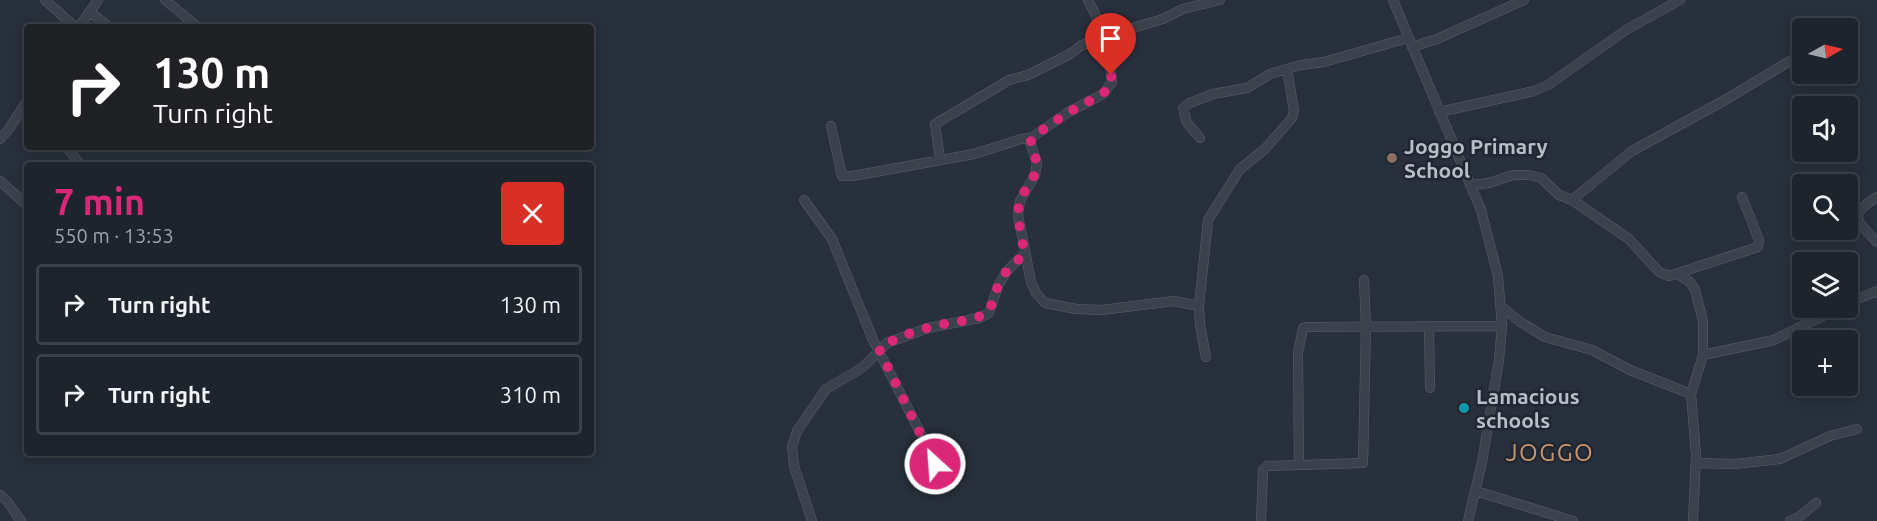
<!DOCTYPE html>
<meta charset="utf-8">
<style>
:root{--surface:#1d242d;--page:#252c35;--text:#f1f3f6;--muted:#a0a4aa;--line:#3b4149;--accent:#db2777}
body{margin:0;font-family:Ubuntu,sans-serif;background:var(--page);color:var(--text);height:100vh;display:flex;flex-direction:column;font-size:22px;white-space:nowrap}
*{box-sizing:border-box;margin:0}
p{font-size:20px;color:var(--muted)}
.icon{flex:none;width:33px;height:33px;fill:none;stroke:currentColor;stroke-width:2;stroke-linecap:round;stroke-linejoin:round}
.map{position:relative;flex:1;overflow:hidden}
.sheet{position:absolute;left:24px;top:162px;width:570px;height:294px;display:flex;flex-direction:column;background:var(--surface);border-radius:6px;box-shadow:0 3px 15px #0003,0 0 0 2px var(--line)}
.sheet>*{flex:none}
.hud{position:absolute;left:24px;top:24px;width:570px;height:126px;border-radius:6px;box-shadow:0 3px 15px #0003,0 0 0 2px var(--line);background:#202124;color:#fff;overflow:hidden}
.needle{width:39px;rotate:82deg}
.controls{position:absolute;left:1792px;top:18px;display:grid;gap:12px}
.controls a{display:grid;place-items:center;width:66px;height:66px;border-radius:6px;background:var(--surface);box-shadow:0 3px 15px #0003,0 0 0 2px var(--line);font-size:30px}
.pin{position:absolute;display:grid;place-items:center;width:51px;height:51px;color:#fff;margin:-62px -26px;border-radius:50% 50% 50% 0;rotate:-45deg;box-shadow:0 0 6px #0007}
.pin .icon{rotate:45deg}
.me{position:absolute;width:66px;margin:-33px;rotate:334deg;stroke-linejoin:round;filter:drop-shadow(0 0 4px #0008)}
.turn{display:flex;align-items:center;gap:21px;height:126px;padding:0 30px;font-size:27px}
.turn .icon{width:78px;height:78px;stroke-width:2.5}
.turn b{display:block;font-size:42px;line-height:51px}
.round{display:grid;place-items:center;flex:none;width:63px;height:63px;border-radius:6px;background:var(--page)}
.headline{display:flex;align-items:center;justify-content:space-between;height:102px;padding:0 30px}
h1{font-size:36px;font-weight:600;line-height:45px;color:var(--accent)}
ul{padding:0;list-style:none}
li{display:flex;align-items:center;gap:18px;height:81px;margin:0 12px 9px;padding:0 18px;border:3px solid var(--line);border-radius:6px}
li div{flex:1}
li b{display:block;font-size:22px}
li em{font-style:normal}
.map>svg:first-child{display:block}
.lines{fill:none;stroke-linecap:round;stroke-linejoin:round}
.minor-casing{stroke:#59606b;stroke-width:10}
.minor{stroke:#3b424d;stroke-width:9}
.route{stroke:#db2777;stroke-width:10;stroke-dasharray:0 18}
.education-dot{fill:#8d6e63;stroke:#202732;stroke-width:2}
.culture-dot{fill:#0f9aa8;stroke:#202732;stroke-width:2}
.labels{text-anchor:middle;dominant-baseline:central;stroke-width:5;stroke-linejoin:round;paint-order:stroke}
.poi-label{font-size:21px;font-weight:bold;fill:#b7bdc8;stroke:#202732;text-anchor:start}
.quarter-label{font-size:24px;letter-spacing:1.5px;fill:#ca976f;stroke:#202732}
</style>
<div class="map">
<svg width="1877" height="521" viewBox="0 0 1877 521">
<rect width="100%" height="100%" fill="#27303c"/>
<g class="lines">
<!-- minor casing -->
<g class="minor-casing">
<path id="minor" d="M45,0L75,27
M165,0L198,27
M1393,0L1481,210L1498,276L1502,326L1499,360L1482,462L1468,521
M90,12L109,27
M79,27L98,0
M1412,47L1437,39L1524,0
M1439,112L1534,91L1548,85L1626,30L1680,0
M831,126L842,176H853L974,154L1021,139L1031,138
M1200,138L1187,123L1183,108L1190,103L1213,94L1247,88L1270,74L1287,69
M0,139L9,129L27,101
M67,147L80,165
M940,159L935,124L1009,80L1028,75L1070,54L1082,45L1106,36L1088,0
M0,181L27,205
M1470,185L1489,183L1513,175H1528L1541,178L1559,195L1572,200L1629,239L1659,272L1669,276L1758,247L1759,240L1742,197
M1877,197C1847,216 1856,220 1877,242
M804,200L832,239L873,340L944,479
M1572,200L1632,151L1725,100L1803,53
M1677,274L1690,282L1695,290L1703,321V355L1691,394L1696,455L1693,521
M1848,303L1877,291
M1199,306L1174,301L1102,310L1076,309L1045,303L1036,293L1031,282L1018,215L1020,201L1035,175L1037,163L1030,142L1031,138L1067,113L1103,94L1112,82L1106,36L1163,19L1183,9L1220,0
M1502,307L1519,321L1545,337L1592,350L1630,370L1691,394
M1429,327L1430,388
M1703,355L1774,340L1839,308
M1206,357L1200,325L1199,306L1208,220L1240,169L1265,149L1292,118L1294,110L1287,69L1301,65L1324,62L1408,38
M1696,463L1735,464L1780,459L1830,436L1857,429
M1299,464L1298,353L1303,328L1307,327L1502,326
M1476,491L1573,521
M0,495L7,501L21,521
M812,521L794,466L792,447L797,431L826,389L862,368L887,343L928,328L979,318L989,313L998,286L1006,272L1024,254
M1261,521L1263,470L1267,466L1363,463L1366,326L1364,280
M1790,521L1799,517L1816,503"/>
</g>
<!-- minor -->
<use href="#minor" class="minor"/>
</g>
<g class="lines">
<!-- route -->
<path class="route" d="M935,464L879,349C898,335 925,328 949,323C963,321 976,319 989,312L998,286L1006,272L1024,254C1023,238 1016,219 1019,203C1023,189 1036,181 1036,165C1037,155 1030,148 1031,138L1067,113L1103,94L1112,82L1111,75"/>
</g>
<!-- markers -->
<circle class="education-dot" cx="1392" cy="158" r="6"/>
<circle class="culture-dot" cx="1464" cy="408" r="6"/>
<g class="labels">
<!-- poi labels -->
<g class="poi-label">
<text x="1404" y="146">Joggo Primary<tspan x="1404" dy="24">School</tspan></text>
<text x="1476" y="396">Lamacious<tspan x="1476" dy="24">schools</tspan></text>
</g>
<!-- quarter labels -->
<g class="quarter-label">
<text x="1550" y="452">JOGGO</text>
</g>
</g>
</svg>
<div class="controls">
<a><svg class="needle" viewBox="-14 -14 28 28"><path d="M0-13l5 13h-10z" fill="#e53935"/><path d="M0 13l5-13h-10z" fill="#a0a4aa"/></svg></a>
<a><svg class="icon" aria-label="sound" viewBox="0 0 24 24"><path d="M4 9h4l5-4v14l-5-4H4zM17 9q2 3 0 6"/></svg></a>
<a><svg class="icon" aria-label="search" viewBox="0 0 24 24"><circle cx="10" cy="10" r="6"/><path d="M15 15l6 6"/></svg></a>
<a><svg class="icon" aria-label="layers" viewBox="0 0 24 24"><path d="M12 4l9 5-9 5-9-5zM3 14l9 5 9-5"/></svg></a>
<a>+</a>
</div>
<div class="pin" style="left:1111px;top:75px;background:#d93025"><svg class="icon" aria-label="arrive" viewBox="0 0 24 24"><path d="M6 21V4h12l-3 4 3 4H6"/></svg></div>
<svg class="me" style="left:935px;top:464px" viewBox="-20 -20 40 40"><circle r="17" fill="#db2777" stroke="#fff" stroke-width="3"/><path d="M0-11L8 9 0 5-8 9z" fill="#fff"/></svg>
<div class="hud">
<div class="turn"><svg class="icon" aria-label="right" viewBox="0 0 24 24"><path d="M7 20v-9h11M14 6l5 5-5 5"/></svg><div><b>130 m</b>Turn right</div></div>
</div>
<section class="sheet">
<div class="headline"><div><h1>7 min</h1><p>550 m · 13:53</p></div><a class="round" style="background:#d93025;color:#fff"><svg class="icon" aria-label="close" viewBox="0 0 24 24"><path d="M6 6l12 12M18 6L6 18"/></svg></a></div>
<ul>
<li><svg class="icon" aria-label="right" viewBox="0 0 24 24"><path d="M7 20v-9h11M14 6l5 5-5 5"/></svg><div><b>Turn right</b></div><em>130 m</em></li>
<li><svg class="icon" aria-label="right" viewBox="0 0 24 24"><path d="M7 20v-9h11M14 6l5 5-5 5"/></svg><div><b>Turn right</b></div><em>310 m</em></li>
</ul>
</section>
</div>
